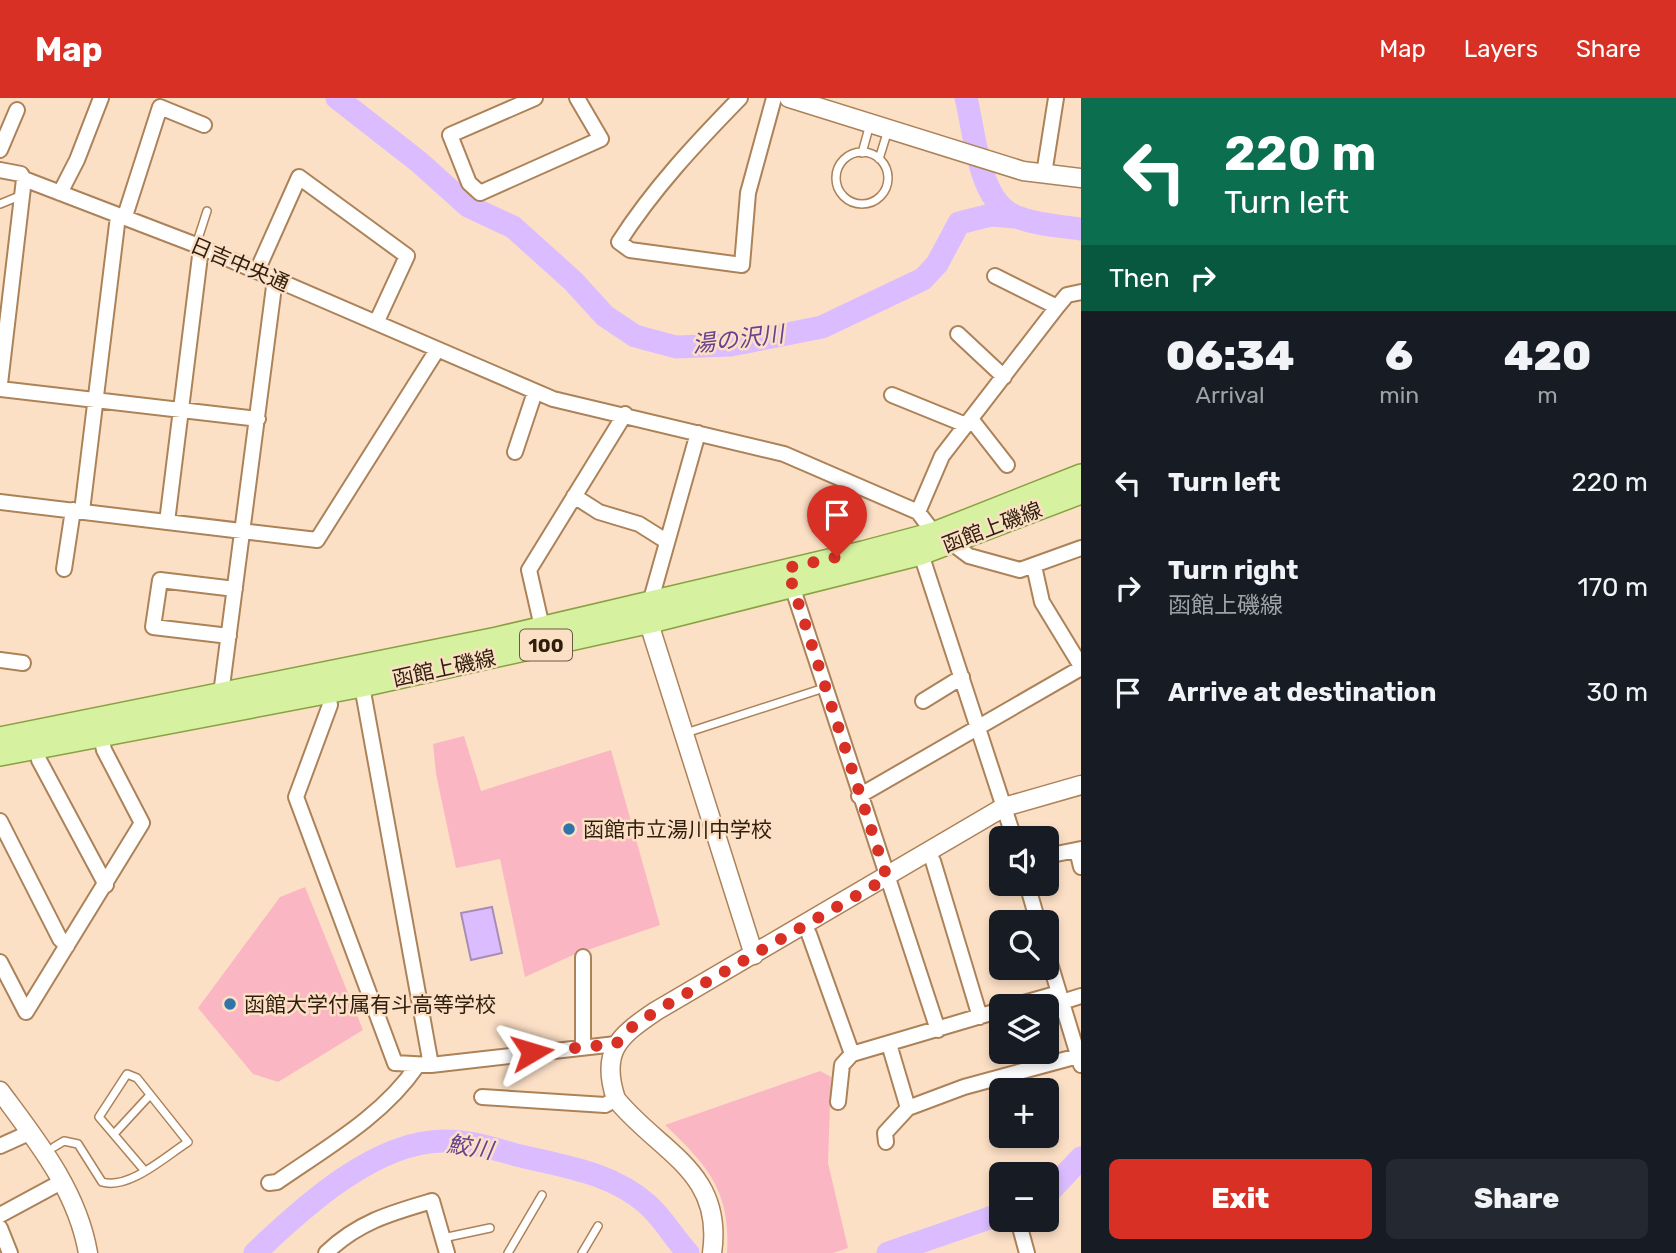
<!DOCTYPE html>
<meta charset="utf-8">
<style>
:root{--surface:#171b24;--page:#242831;--text:#f1f3f6;--muted:#9ea1a6;--accent:#d93025}
body{margin:0;font-family:Rubik,"Noto Sans JP",sans-serif;background:var(--page);color:var(--text);height:100vh;display:flex;flex-direction:column;font-size:26px;white-space:nowrap}
*{box-sizing:border-box;margin:0}
p{font-size:23px;color:var(--muted)}
.icon{flex:none;width:38px;height:38px;fill:none;stroke:currentColor;stroke-width:2;stroke-linecap:round;stroke-linejoin:round}
.map{position:relative;flex:1;overflow:hidden}
.side{display:flex;flex-direction:column;background:var(--surface);width:595px}
.side>*{flex:none}
.hud{background:#0b6e4f;color:#fff;overflow:hidden}
.controls{position:absolute;left:989px;top:728px;display:grid;gap:14px}
.controls a{display:grid;place-items:center;width:70px;height:70px;border-radius:10px;background:var(--surface);box-shadow:0 4px 10px #0003;font-size:35px}
.pin{position:absolute;display:grid;place-items:center;width:60px;height:60px;color:#fff;margin:-72px -30px;border-radius:50% 50% 50% 0;rotate:-45deg;box-shadow:0 0 7px #0007}
.pin .icon{rotate:45deg}
.me{position:absolute;width:77px;margin:-38px;rotate:83deg;stroke-linejoin:round;filter:drop-shadow(0 0 5px #0008)}
.turn{display:flex;align-items:center;gap:24px;height:147px;padding:0 28px;font-size:32px}
.turn .icon{width:91px;height:91px;stroke-width:2.5}
.turn b{display:block;font-size:49px;line-height:60px}
.then{display:flex;align-items:center;height:66px;padding:0 28px;background:#0003;gap:14px;font-size:26px}
.eta{display:flex;justify-content:space-evenly;align-items:center;height:119px;text-align:center}
.eta b{font-size:42px;font-weight:800;line-height:49px}
.cta{display:flex;gap:14px;margin-top:auto;padding:14px 28px}
.cta a{flex:1;height:80px;border-radius:10px;background:var(--accent);color:#fff;font-size:28px;font-weight:800;line-height:80px;text-align:center}
.cta a+a{background:var(--page);color:var(--text)}
ul{padding:0;list-style:none}
li{display:flex;align-items:center;gap:21px;height:105px;padding:0 28px}
li div{flex:1}
li b{display:block;font-size:26px}
li em{font-style:normal}
header{display:flex;align-items:center;gap:42px;box-sizing:border-box;height:98px;padding:0 35px;background:var(--accent);color:#fff}
header strong{font-size:33px}
nav{display:flex;gap:38px;margin-inline-start:auto;font-size:24px}
main{display:flex;flex:1;min-height:0}
.map>svg:first-child{display:block}
.green{fill:#fbb6c4}
.water{fill:#dbbdff;stroke:#a78db6;stroke-width:2}
.lines{fill:none;stroke-linecap:round;stroke-linejoin:round}
.river{stroke:#dbbdff;stroke-width:23}
.service-casing{stroke:#ac8259;stroke-width:10}
.minor-casing{stroke:#ac8259;stroke-width:18}
.tertiary-casing{stroke:#ac8259;stroke-width:21}
.primary-casing{stroke:#89a143;stroke-width:24}
.service{stroke:#fff;stroke-width:7}
.minor{stroke:#fff;stroke-width:14}
.tertiary{stroke:#fff;stroke-width:18}
.primary{stroke:#d6f1a0;stroke-width:21}
.route{stroke:#d93025;stroke-width:12;stroke-dasharray:0 21.6}
.poi-dot{fill:#3074a9;stroke:#fce0c6;stroke-width:2.5}
.labels{text-anchor:middle;dominant-baseline:central;stroke-width:5;stroke-linejoin:round;paint-order:stroke}
.shield{fill:#fce0c6;stroke:#6c5844;stroke-width:2}
.shield-label{font-size:19px;font-weight:bold;fill:#2f1e0d}
.street-label{font-size:21px;fill:#2f1e0d;stroke:#fce0c6}
.poi-label{font-size:21px;fill:#2f1e0d;stroke:#fce0c6;text-anchor:start}
.water-label{font-size:23px;font-style:italic;fill:#68418e;stroke:#fce0c6}
</style>
<header>
<strong>Map</strong>
<nav><a>Map</a><a>Layers</a><a>Share</a></nav>
</header>
<main>
<div class="map">
<svg width="1081" height="1155" viewBox="0 0 1081 1155">
<rect width="100%" height="100%" fill="#fce0c6"/>
<!-- green -->
<path class="green" d="M464,638L481,693L611,652L660,827L573,857L525,879L500,761L456,770L436,676L433,646Z
M305,789L363,932L278,984L253,976L198,910L280,799Z
M820,973L831,979L828,1065L848,1150L833,1155H727C731,1093 707,1067 665,1027Z"/>
<!-- water -->
<path class="water" d="M492,809L502,855L471,862L461,815Z"/>
<g class="lines">
<!-- river -->
<path class="river" d="M337,0L419,64L468,108L513,129L573,183L605,218L635,238L676,249L731,247L822,229L923,181L937,166L959,125L991,117L1014,119
M966,0C975,35 978,105 1017,119C1037,127 1060,128 1081,131
M1046,1097L1081,1060
M255,1155C303,1109 377,1041 447,1043C473,1043 500,1053 525,1059C568,1069 613,1076 647,1106C663,1120 674,1140 688,1155
M888,1155L1001,1116"/>
<!-- service casing -->
<g class="service-casing">
<path id="service" d="M836 80a26 26 0 1 1 52 0a26 26 0 1 1-52 0Z
M862,55L870,26
M879,61L888,32
M0,106L22,97
M196,147L207,113
M692,633L824,590
M114,1036L150,997
M54,1049L64,1043L78,1046L102,1084C129,1092 166,1058 188,1044L137,980L127,976L99,1019L144,1072
M443,1140L490,1130
M508,1155L542,1097
M582,1155L598,1128"/>
</g>
<!-- minor casing -->
<g class="minor-casing">
<path id="minor" d="M535,0L450,37L469,85L480,95L601,41L577,0
M740,0C696,45 653,91 619,144L630,152L742,167L748,95L774,0
M0,52L17,12
M0,72L21,76L24,81L196,147L553,301L784,356L918,414L934,435
M1044,76L1056,0
M60,95L77,62L101,0
M125,118L160,9L204,27
M257,173L299,79L407,158L377,223
M1057,209L1067,197L1081,194
M958,236L1004,279
M0,286L24,81
M0,291L258,321
M892,297L966,327
M971,321L1007,367
M515,354L535,294
M574,398L599,414L639,426L666,443
M0,404L317,442L437,252
M82,413L118,118
M918,414L942,358L1057,209L995,178
M167,424L201,150
M953,446L969,458L1020,472L1081,450
M921,456L1014,740
M1034,468L1042,504L1081,568
M64,471L73,412
M790,482L938,932
M650,505L698,335
M542,529L529,472L625,316
M229,538L153,529L160,482L235,491
M0,562L23,565
M362,588L431,967L616,946
M326,589L330,607L296,699L395,965L431,967
M221,596L275,181
M923,603L962,579
M39,662L106,787
M859,698L1081,570
M0,723L60,841L67,848
M1077,752L1081,769
M1046,758L1081,751
M933,763L980,919
M1027,786L1038,824
M809,836L852,956
M1046,852L1081,967
M0,864L26,914L142,725L104,652L101,638
M1062,904L1081,898
M1013,908L1059,895
M889,946L908,1010
M583,948V859
M482,999L605,1007L616,1001
M838,1004L842,967L852,956L1001,912
M886,1044L885,1035L908,1010L964,989L1078,958
M0,1048L31,1034
M269,1085L277,1084C326,1050 383,1018 417,968
M0,1117L63,1083
M1018,1122L1027,1155
M0,1130L10,1155
M326,1155C358,1124 391,1115 432,1103L447,1155"/>
</g>
<!-- tertiary casing -->
<g class="tertiary-casing">
<path id="tertiary" d="M789,0L1023,73L1081,80
M650,513L652,535L754,857
M0,993C37,1043 77,1092 88,1155
M712,1155C724,1073 659,1054 616,1001C600,953 619,938 656,913L1004,709L1081,687"/>
</g>
<!-- primary casing -->
<g class="primary-casing">
<path id="primary" d="M0,640L497,540L863,454L934,435L1081,377
M0,657L362,588L651,524L921,456L1081,395"/>
</g>
<!-- service -->
<use href="#service" class="service"/>
<!-- minor -->
<use href="#minor" class="minor"/>
<!-- tertiary -->
<use href="#tertiary" class="tertiary"/>
<!-- primary -->
<use href="#primary" class="primary"/>
</g>
<g class="lines">
<!-- route -->
<path class="route" d="M532,954L616,946L629,931L656,913L887,780L787,470L837,459"/>
</g>
<!-- markers -->
<g class="poi-dot">
<circle cx="569" cy="731" r="7"/>
<circle cx="230" cy="906" r="7"/>
</g>
<g class="labels">
<!-- shield labels -->
<rect class="shield" x="520" y="531.5" width="52" height="31" rx="5"/>
<g class="shield-label">
<text x="546" y="547">100</text>
</g>
<!-- street labels -->
<g class="street-label">
<text transform="translate(240 166) rotate(23)">日吉中央通</text>
<text transform="translate(992 429) rotate(-21)">函館上磯線</text>
<text transform="translate(444 570) rotate(-12)">函館上磯線</text>
</g>
<!-- poi labels -->
<g class="poi-label">
<text x="583" y="731">函館市立湯川中学校</text>
<text x="244" y="906">函館大学付属有斗高等学校</text>
</g>
<!-- water labels -->
<g class="water-label">
<text transform="translate(738 241) rotate(-7)">湯の沢川</text>
<text transform="translate(470 1049) rotate(9)">鮫川</text>
</g>
</g>
</svg>
<div class="controls">
<a><svg class="icon" aria-label="sound" viewBox="0 0 24 24"><path d="M4 9h4l5-4v14l-5-4H4zM17 9q2 3 0 6"/></svg></a>
<a><svg class="icon" aria-label="search" viewBox="0 0 24 24"><circle cx="10" cy="10" r="6"/><path d="M15 15l6 6"/></svg></a>
<a><svg class="icon" aria-label="layers" viewBox="0 0 24 24"><path d="M12 4l9 5-9 5-9-5zM3 14l9 5 9-5"/></svg></a>
<a>+</a>
<a>−</a>
</div>
<div class="pin" style="left:837px;top:459px;background:#d93025"><svg class="icon" aria-label="arrive" viewBox="0 0 24 24"><path d="M6 21V4h12l-3 4 3 4H6"/></svg></div>
<svg class="me" style="left:532px;top:954px" viewBox="-20 -20 40 40"><path d="M0-17L14 15 0 8-14 15z" fill="#d93025" stroke="#fff" stroke-width="4"/></svg>
</div>
<section class="side">
<div class="hud">
<div class="turn"><svg class="icon" aria-label="left" viewBox="0 0 24 24"><path d="M17 20v-9H6M10 6l-5 5 5 5"/></svg><div><b>220 m</b>Turn left</div></div>
<div class="then">Then<svg class="icon" aria-label="right" viewBox="0 0 24 24"><path d="M7 20v-9h11M14 6l5 5-5 5"/></svg></div>
</div>
<div class="eta">
<div><b>06:34</b><p>Arrival</p></div>
<div><b>6</b><p>min</p></div>
<div><b>420</b><p>m</p></div>
</div>
<ul>
<li><svg class="icon" aria-label="left" viewBox="0 0 24 24"><path d="M17 20v-9H6M10 6l-5 5 5 5"/></svg><div><b>Turn left</b></div><em>220 m</em></li>
<li><svg class="icon" aria-label="right" viewBox="0 0 24 24"><path d="M7 20v-9h11M14 6l5 5-5 5"/></svg><div><b>Turn right</b><p>函館上磯線</p></div><em>170 m</em></li>
<li><svg class="icon" aria-label="arrive" viewBox="0 0 24 24"><path d="M6 21V4h12l-3 4 3 4H6"/></svg><div><b>Arrive at destination</b></div><em>30 m</em></li>
</ul>
<div class="cta"><a>Exit</a><a>Share</a></div>
</section>
</main>
